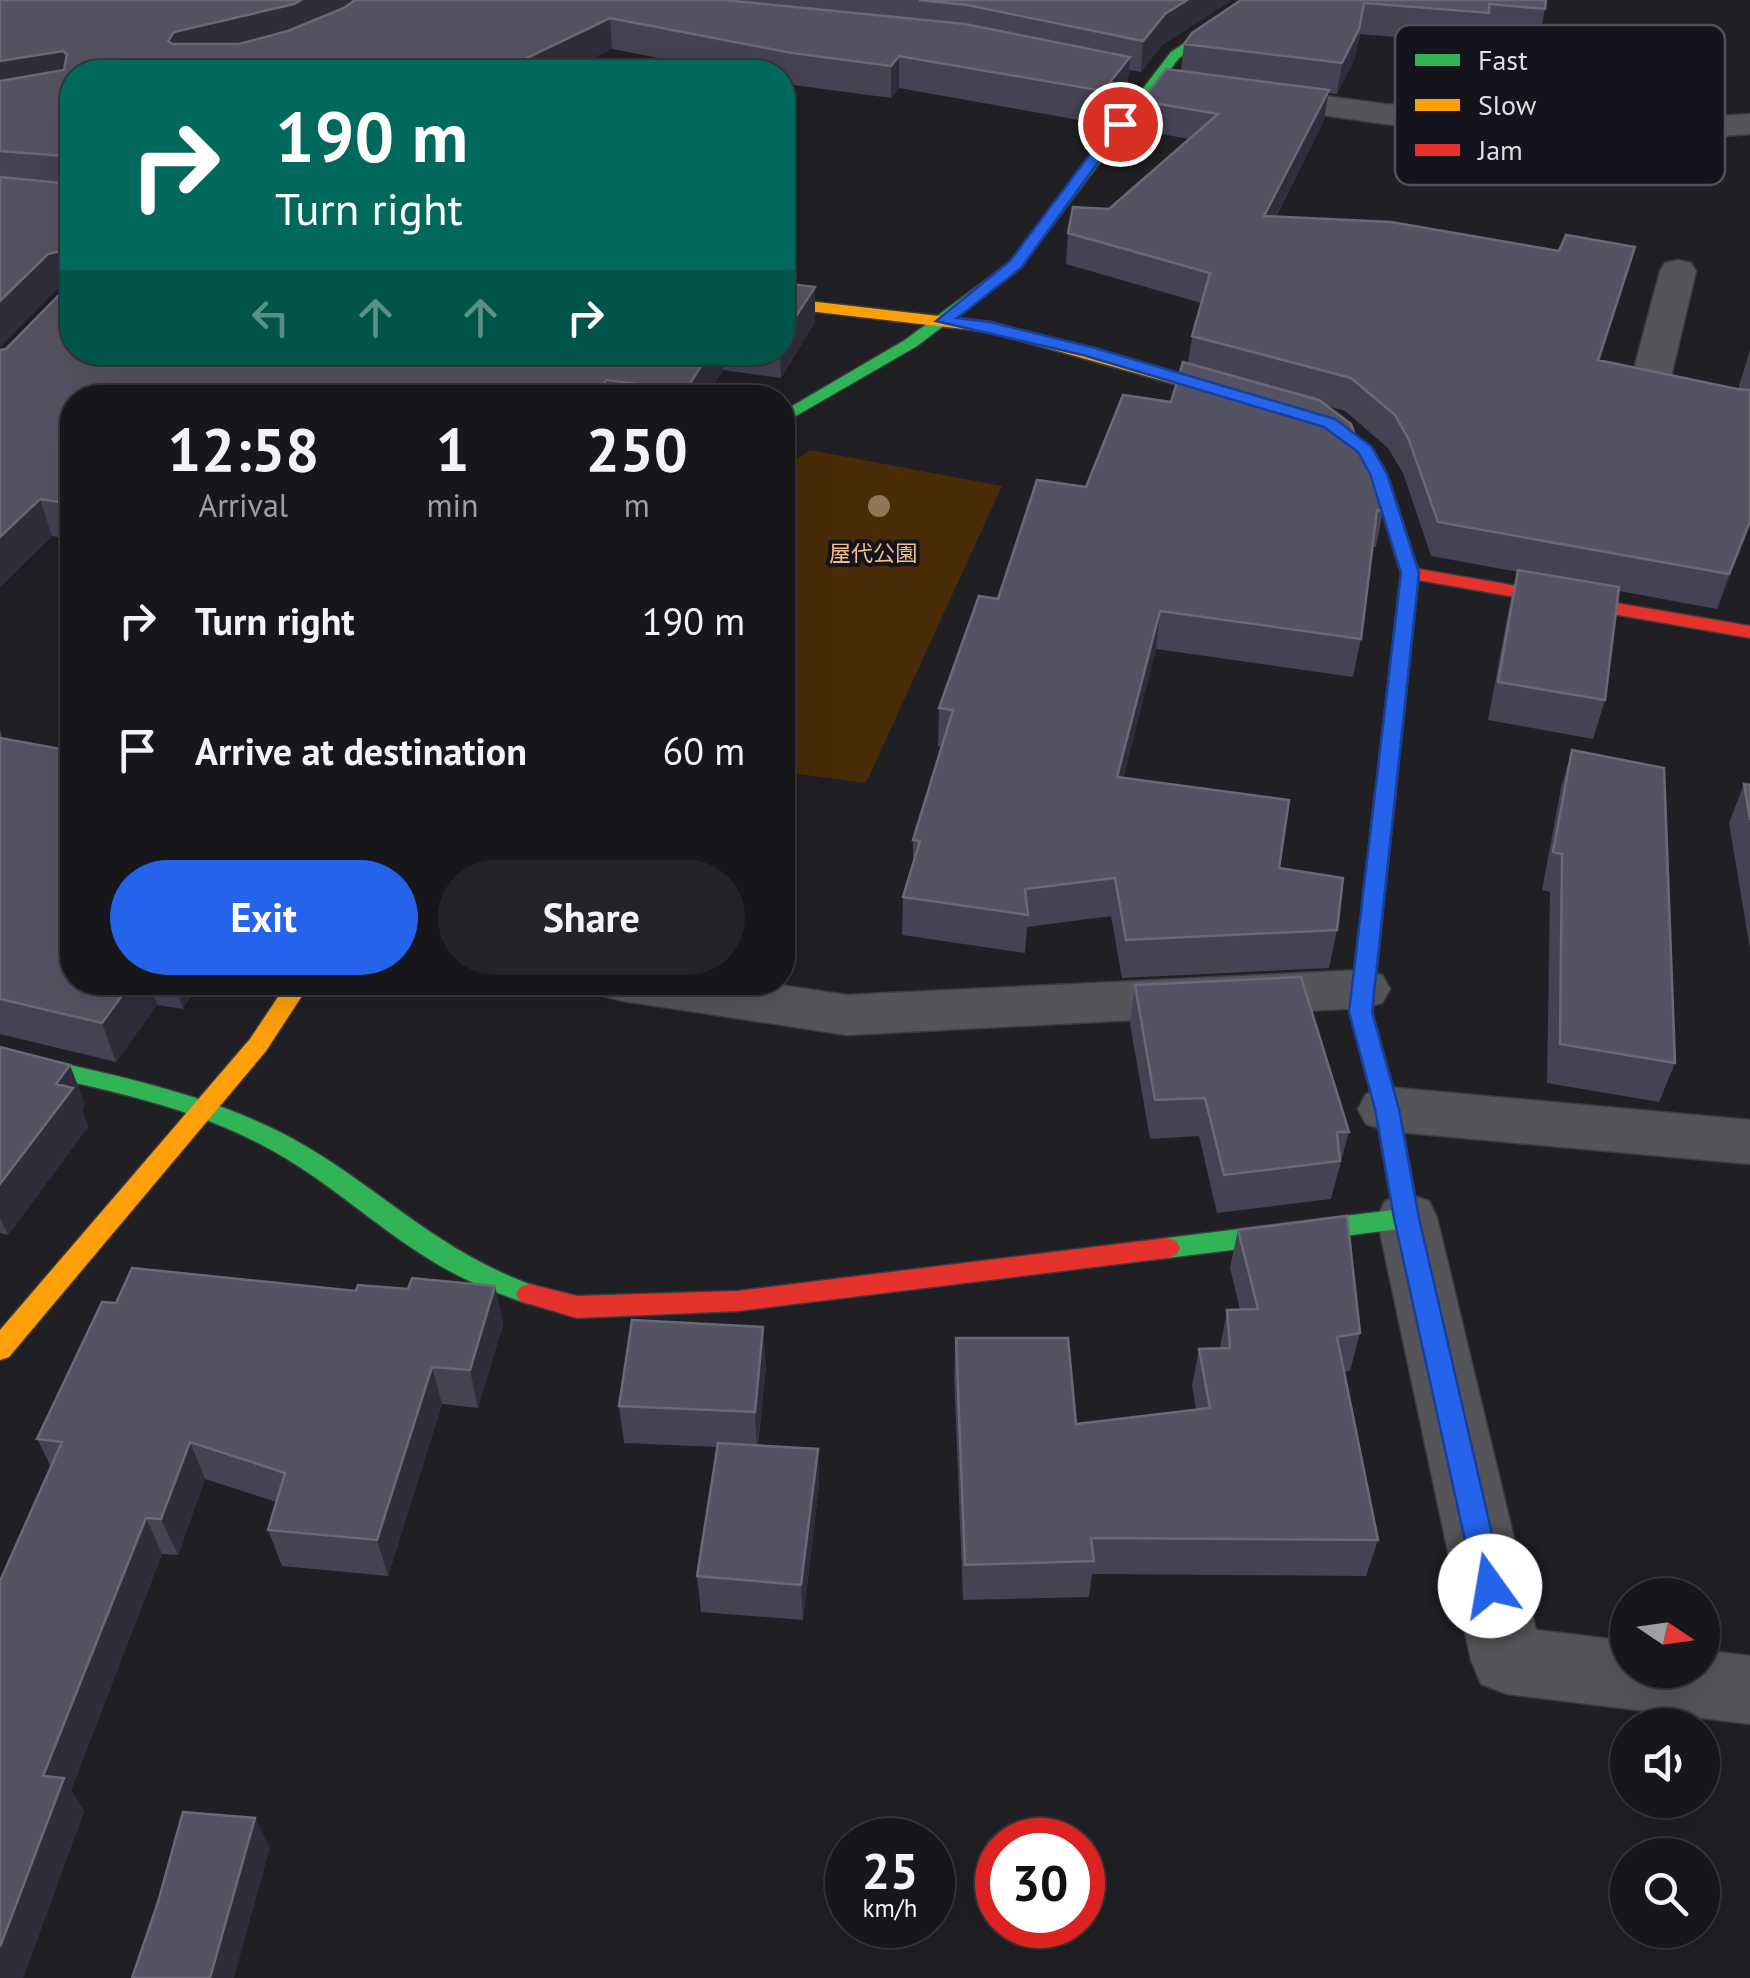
<!DOCTYPE html>
<meta charset="utf-8">
<style>
:root{--surface:#17171b;--page:#242428;--text:#f1f3f6;--muted:#9e9fa3;--line:#36363a;--accent:#2563eb}
body{margin:0;font-family:"PT Sans","Noto Sans JP",sans-serif;background:var(--page);color:var(--text);height:100vh;display:flex;flex-direction:column;font-size:38px;white-space:nowrap}
*{box-sizing:border-box;margin:0}
p{font-size:32px;color:var(--muted)}
.icon{flex:none;width:55px;height:55px;fill:none;stroke:currentColor;stroke-width:2;stroke-linecap:round;stroke-linejoin:round}
.map{position:relative;flex:1;overflow:hidden}
.panel{position:absolute;left:60px;top:385px;width:735px;height:610px;display:flex;flex-direction:column;background:var(--surface);border-radius:40px;box-shadow:0 10px 40px #0002,0 0 0 2px var(--line)}
.panel>*{flex:none}
.guide{position:absolute;left:60px;top:60px;width:735px;height:305px;border-radius:40px;box-shadow:0 10px 40px #0002,0 0 0 2px var(--line);background:#00695c;color:#fff;overflow:hidden}
.needle{width:65px;rotate:103deg}
.tools{position:absolute;left:1610px;top:1578px;display:grid;gap:20px}
.tools a{display:grid;place-items:center;width:110px;height:110px;border-radius:50%;background:var(--surface);box-shadow:0 10px 40px #0002,0 0 0 2px var(--line);font-size:50px}
.speed{position:absolute;left:825px;top:1818px;display:flex;gap:20px;font-size:50px;font-weight:700;text-align:center}
.speed>*{display:grid;place-content:center;width:130px;height:130px;border-radius:50%;background:var(--surface);box-shadow:0 10px 40px #0002,0 0 0 2px var(--line);line-height:1}
.speed small{font-size:25px;font-weight:400}
.speed .limit{border:15px solid #d22;background:#fff;color:#111}
.pin{position:absolute;display:grid;place-items:center;width:85px;height:85px;color:#fff;margin:-42px;border:5px solid #fff;border-radius:50%;box-shadow:0 2px 10px #0007}
.me{position:absolute;width:110px;margin:-55px;rotate:347deg;stroke-linejoin:round;filter:drop-shadow(0 0 8px #0008)}
.turn{display:flex;align-items:center;gap:35px;height:210px;padding:0 50px;font-size:45px}
.turn .icon{width:130px;height:130px;stroke-width:2.5}
.turn b{display:block;font-size:70px;line-height:85px}
.lanes{display:flex;align-items:center;height:95px;padding:0 50px;background:#0003;justify-content:center;gap:50px;direction:ltr}
.lanes .off{opacity:.35}
.eta{display:flex;justify-content:space-evenly;align-items:center;height:170px;text-align:center}
.eta b{font-size:60px;font-weight:700;line-height:70px}
.cta{display:flex;gap:20px;margin-top:auto;padding:20px 50px}
.cta a{flex:1;height:115px;border-radius:60px;background:var(--accent);color:#fff;font-size:40px;font-weight:700;line-height:115px;text-align:center}
.cta a+a{background:var(--page);color:var(--text)}
ul{padding:0;list-style:none}
li{display:flex;align-items:center;gap:30px;height:130px;padding:0 50px}
li div{flex:1}
li b{display:block;font-size:38px}
li em{font-style:normal}
.map>svg:first-child{display:block}
.green{fill:#492b07}
.lines{fill:none;stroke-linecap:round;stroke-linejoin:round}
.street-casing{stroke:#3c3c40;stroke-width:3}
.fast-casing{stroke:#3c3c40;stroke-width:3}
.slow-casing{stroke:#3c3c40;stroke-width:3}
.jam-casing{stroke:#3c3c40;stroke-width:3}
.street{fill:#555559;fill-rule:evenodd}
.fast{fill:#30b455;fill-rule:evenodd}
.slow{fill:#ff9f0a;fill-rule:evenodd}
.jam{fill:#e5322d;fill-rule:evenodd}
.tree{fill:#947559}
.wall{fill:#444253}
.shaded-wall{fill:#2e2d3a}
.building{fill:#545363;stroke:#6a6977;stroke-width:2.5}
.route{fill:#2563eb;stroke:#184099;stroke-width:2.5}
.labels{text-anchor:middle;dominant-baseline:central;stroke-width:8;stroke-linejoin:round;paint-order:stroke}
.far-park-label{font-size:22px;fill:#f3bc84;stroke:#14141c}
.key{fill:#14141c;stroke:#515158;stroke-width:2.5}
.key-label{font-size:28px;fill:#dedfe5}
</style>
<div class="map">
<svg width="1750" height="1978" viewBox="0 0 1750 1978">
<rect width="100%" height="100%" fill="#1f1f24"/>
<!-- green -->
<path class="green" d="M810,450L1002,486L866,783L783,772V468Z"/>
<g class="lines">
<!-- street casing -->
<g class="street-casing">
<path id="street" d="M1250,86L1385,104L1624,123L1750,114V134L1624,143L1385,124L1239,103L1234,96L1239,89Z
M1678,260L1691,263L1696,271L1671,377L1750,397V421L1636,392L1630,384L1660,271L1665,263Z
M1363,970L1382,975L1390,989L1382,1003L1363,1008L847,1035L623,1001L604,996L596,982H760L847,995Z
M1387,1087L1750,1120V1164L1387,1131L1366,1124L1358,1109L1366,1094Z
M1407,1194L1429,1201L1437,1218L1536,1630L1628,1641V1670H1702V1650L1750,1656V1724L1507,1694L1481,1684L1471,1660L1377,1218L1385,1201Z"/>
</g>
<!-- fast casing -->
<g class="fast-casing">
<path id="fast" d="M1251,0H1265L1179,58L1020,268L917,346L782,424V412L905,340L1010,262L1171,52Z
M1386,781L1396,788L1372,1012L1399,1109L1419,1218L1416,1225L1407,1228L1167,1258L1158,1255L1154,1248L1158,1241L1167,1238L1393,1210L1375,1109L1350,1012L1376,788Z
M0,1049C93,1071 191,1088 278,1131C373,1179 432,1251 538,1287L542,1294L538,1301L529,1304C495,1293 463,1280 432,1261C373,1225 324,1177 262,1145C181,1102 88,1087 0,1065Z"/>
</g>
<!-- slow casing -->
<g class="slow-casing">
<path id="slow" d="M782,298L991,322L1335,420L1373,450L1387,474L1411,548L1408,552H1396L1369,474L1358,453L1323,426L990,332L782,308Z
M288,982H311L266,1051L9,1357L0,1360V1330L250,1039Z"/>
</g>
<!-- jam casing -->
<g class="jam-casing">
<path id="jam" d="M1402,543L1411,548L1418,569L1750,626V638L1418,580L1396,788L1386,795L1379,793L1376,788L1401,573L1393,548Z
M1167,1238L1176,1241L1180,1248L1176,1255L1167,1258L738,1311L577,1318L520,1301L516,1294L520,1287L529,1284L577,1296L738,1291Z"/>
</g>
<!-- street -->
<use href="#street" class="street"/>
<!-- fast -->
<use href="#fast" class="fast"/>
<!-- slow -->
<use href="#slow" class="slow"/>
<!-- jam -->
<use href="#jam" class="jam"/>
</g>
<!-- trees -->
<circle class="tree" cx="879" cy="506" r="11"/>
<!-- wall -->
<path class="wall" d="M0,0H1232L1162,45L1141,72L1129,70L1127,89L1101,124L899,88L891,98L793,85L782,83V72H731L612,49L72,72V352H782L815,322L781,378L723,370L706,398H72V539L52,536L0,587V350L6,349L65,289V287L58,288L0,347Z
M1241,0H1546L1545,9L1539,39L1484,35L1482,44L1360,34L1354,60L1337,94L1328,93L1324,120L1276,217L1626,278L1600,360L1738,389L1750,350V526L1717,609L1619,591L1605,700L1593,739L1488,720L1509,608L1518,572L1431,556L1403,473L1388,448L1345,411L1328,406L1383,511L1376,547H1373L1361,639L1353,677L1156,649L1123,778L1279,868L1337,930L1329,968L1122,978L1111,916L1027,927L1025,953L902,935L903,897L913,864V840L942,747L938,746L939,708L998,599L1086,487L1171,402L1188,363L1192,336L1201,303L1066,264L1068,233L1109,209L1189,139L1139,130L1142,101L1181,71L1184,44Z
M0,729L72,982H199L183,1009L157,1005L116,1062L0,1034Z
M1572,750L1675,1063L1659,1102L1547,1083L1550,892L1542,890L1561,788Z
M1744,784L1750,785V949L1729,823Z
M1135,985L1349,1132L1331,1199L1217,1213L1199,1136L1150,1139L1130,1024Z
M0,1047L85,1104L82,1110L88,1127L8,1235L0,1233Z
M1238,1230L1360,1333L1350,1371L1344,1372L1378,1540L1366,1576L1092,1574L1089,1597L963,1600L954,1375L956,1338L1076,1424L1196,1409L1192,1386L1199,1349L1220,1348L1227,1310H1240L1230,1268Z
M495,1286L503,1324L478,1408L442,1404L388,1576L282,1566L268,1530L276,1502L205,1479L178,1555L162,1554L71,1790L84,1811L23,1978H0L51,1467L37,1439L116,1303L356,1291Z
M766,1365L758,1446L818,1449L819,1486L803,1620L701,1612L697,1576L718,1447L624,1443L619,1406Z"/>
<!-- shaded-wall -->
<path class="shaded-wall" d="M301,0H360L300,34L175,72L168,41L174,32Z
M1187,0H1232L1162,45L1141,72L1143,41L1165,14Z
M1364,3L1354,60L1337,94L1342,63Z
M610,18L612,49L565,72H498Z
M63,51L71,82L0,94V61Z
M899,56V88L891,98V66Z
M1130,57L1127,89L1101,124L1103,91Z
M1329,90L1324,120L1260,247L1264,216Z
M1635,247L1626,278L1589,392L1598,360Z
M61,251L71,285L58,288L0,347V301L48,254Z
M815,287V322L781,378L780,352H782V338Z
M710,352H722L723,370L706,398H687L686,390Z
M607,380L609,398H588Z
M40,499L52,536L0,587V537Z
M1750,521V526L1717,609L1729,574Z
M1160,611L1156,649L1113,815L1117,777Z
M132,982H150L157,1005L116,1062L102,1023Z
M174,982H199L183,1009Z
M70,1065L85,1104L82,1110L88,1127L8,1235L0,1218V1184L56,1084Z
M495,1286L503,1324L478,1408L470,1370Z
M763,1327L766,1365L757,1449L755,1412Z
M432,1367L442,1404L388,1576L377,1540Z
M190,1442L205,1479L178,1555L161,1519Z
M818,1449L819,1486L803,1620L801,1585Z
M146,1518L162,1554L71,1790L84,1811L23,1978H0V1947L43,1776Z
M255,1818L270,1848L234,1978H210Z"/>
<!-- building -->
<path class="building" d="M0,0H301L294,4L174,32L168,41L172,44H239L288,31L344,8L355,0H724L965,24L1130,57L1103,91L899,56L891,66L792,53L610,18L498,72H72V352H710L686,390L607,380L588,398H364L299,389L292,398H72V504L40,499L0,537V350L6,349L65,289L66,255L61,251L48,254L0,301V177L62,183L66,180L63,156L0,151V81L64,70L67,54L63,51L0,61Z
M919,0H1187L1165,14L1143,41L967,5Z
M1241,0H1546L1545,9L1489,4V13L1364,3L1359,29L1342,63L1184,44L1192,33Z
M1166,69L1329,90L1264,216L1391,222L1559,251L1566,235L1635,247L1598,360L1737,389L1750,390V521L1729,574L1438,522L1409,440L1395,415L1351,378L1192,336L1210,273L1068,233L1073,207L1109,209L1218,114L1142,101Z
M782,283L815,287L782,338Z
M1183,362L1319,400L1351,424L1383,511L1377,510L1361,639L1160,611L1117,777L1289,800L1279,868L1343,878L1337,930L1126,940L1115,878L1025,889L1028,915L903,897L920,841L913,840L953,710L939,708L979,596L998,599L1037,480L1086,487L1123,395L1171,402Z
M1518,570L1619,587L1605,700L1498,682Z
M0,738L72,751V982H132L102,1023L0,999Z
M1572,750L1664,768L1675,1063L1560,1044L1562,854L1553,852Z
M1744,784L1750,785V820Z
M1301,977L1349,1132H1337L1340,1161L1224,1175L1205,1098L1155,1100L1135,985Z
M0,1047L70,1065L56,1084L73,1088L0,1184Z
M1347,1216L1360,1333L1337,1337L1378,1540L1091,1538L1094,1561L965,1565L956,1338H1068L1076,1424L1210,1408L1199,1349L1230,1348L1227,1310L1258,1309L1238,1230Z
M132,1268L356,1291L358,1285L408,1289L412,1278L495,1286L470,1370L432,1367L377,1540L268,1530L285,1473L190,1442L161,1519L146,1518L43,1776L64,1778L0,1947V1581L62,1442L37,1439L102,1302L116,1303Z
M632,1320L763,1327L755,1412L619,1406Z
M718,1443L818,1449L801,1585L697,1576Z
M183,1812L255,1818L210,1978H132L158,1902Z"/>
<!-- route -->
<path class="route" d="M1115,121L1126,124L1021,268L957,318L990,322L1095,348L1335,419L1371,446L1387,474L1419,573L1372,1012L1399,1109L1419,1218L1504,1586L1500,1595L1490,1599L1479,1595L1475,1586L1394,1218L1375,1109L1349,1012L1401,573L1370,474L1358,452L1324,427L1083,355L936,321L1010,261Z"/>
<g class="labels">
<!-- far-park labels -->
<g class="far-park-label">
<text x="873" y="553">屋代公園</text>
</g>
</g>
<!-- legend -->
<rect x="1395" y="25" width="330" height="160" rx="15" class="key"/>
<rect x="1415" y="54" width="45" height="12" fill="#30b455"/>
<rect x="1415" y="99" width="45" height="12" fill="#ff9f0a"/>
<rect x="1415" y="144" width="45" height="12" fill="#e5322d"/>
<g class="key-label">
<text x="1478" y="70">Fast</text>
<text x="1478" y="115">Slow</text>
<text x="1478" y="160">Jam</text>
</g>
</svg>
<div class="tools">
<a><svg class="needle" viewBox="-14 -14 28 28"><path d="M0-13l5 13h-10z" fill="#e53935"/><path d="M0 13l5-13h-10z" fill="#9e9fa3"/></svg></a>
<a><svg class="icon" aria-label="sound" viewBox="0 0 24 24"><path d="M4 9h4l5-4v14l-5-4H4zM17 9q2 3 0 6"/></svg></a>
<a><svg class="icon" aria-label="search" viewBox="0 0 24 24"><circle cx="10" cy="10" r="6"/><path d="M15 15l6 6"/></svg></a>
</div>
<div class="speed"><div>25<small>km/h</small></div><div class="limit">30</div></div>
<div class="pin" style="left:1120px;top:124px;background:#d93025"><svg class="icon" aria-label="arrive" viewBox="0 0 24 24"><path d="M6 21V4h12l-3 4 3 4H6"/></svg></div>
<svg class="me" style="left:1490px;top:1586px" viewBox="-20 -20 40 40"><circle r="19" fill="#fff"/><path d="M0-13L10 11 0 6-10 11z" fill="#2563eb"/></svg>
<div class="guide">
<div class="turn"><svg class="icon" aria-label="right" viewBox="0 0 24 24"><path d="M7 20v-9h11M14 6l5 5-5 5"/></svg><div><b>190 m</b>Turn right</div></div>
<div class="lanes"><svg class="icon off" aria-label="left" viewBox="0 0 24 24"><path d="M17 20v-9H6M10 6l-5 5 5 5"/></svg><svg class="icon off" aria-label="ahead" viewBox="0 0 24 24"><path d="M12 20V5M6 11l6-6 6 6"/></svg><svg class="icon off" aria-label="ahead" viewBox="0 0 24 24"><path d="M12 20V5M6 11l6-6 6 6"/></svg><svg class="icon" aria-label="right" viewBox="0 0 24 24"><path d="M7 20v-9h11M14 6l5 5-5 5"/></svg></div>
</div>
<section class="panel">
<div class="eta">
<div><b>12:58</b><p>Arrival</p></div>
<div><b>1</b><p>min</p></div>
<div><b>250</b><p>m</p></div>
</div>
<ul>
<li><svg class="icon" aria-label="right" viewBox="0 0 24 24"><path d="M7 20v-9h11M14 6l5 5-5 5"/></svg><div><b>Turn right</b></div><em>190 m</em></li>
<li><svg class="icon" aria-label="arrive" viewBox="0 0 24 24"><path d="M6 21V4h12l-3 4 3 4H6"/></svg><div><b>Arrive at destination</b></div><em>60 m</em></li>
</ul>
<div class="cta"><a>Exit</a><a>Share</a></div>
</section>
</div>
